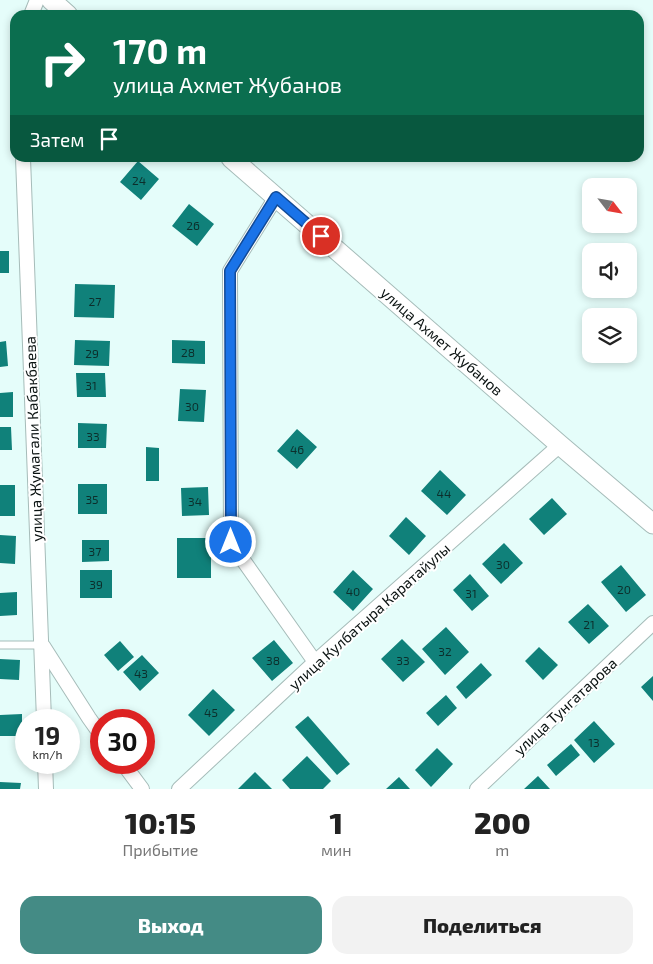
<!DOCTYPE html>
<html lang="ru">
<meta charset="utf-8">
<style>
:root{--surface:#fff;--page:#f2f2f2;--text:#222;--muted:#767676;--accent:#448b85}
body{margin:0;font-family:"Exo 2",sans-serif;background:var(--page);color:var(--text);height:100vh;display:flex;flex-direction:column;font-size:19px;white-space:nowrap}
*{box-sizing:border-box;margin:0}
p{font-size:16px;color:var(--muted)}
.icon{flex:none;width:28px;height:28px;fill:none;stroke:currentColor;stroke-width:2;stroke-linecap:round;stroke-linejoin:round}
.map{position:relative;height:789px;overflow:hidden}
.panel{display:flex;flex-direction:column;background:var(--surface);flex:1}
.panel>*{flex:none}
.top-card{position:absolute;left:10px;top:10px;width:634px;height:152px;border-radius:15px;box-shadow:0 2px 8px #0003;background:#0b6e4f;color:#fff;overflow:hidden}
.needle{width:32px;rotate:121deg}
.tools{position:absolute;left:582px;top:178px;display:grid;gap:10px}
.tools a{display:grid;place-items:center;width:55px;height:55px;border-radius:10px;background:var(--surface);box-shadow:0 2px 8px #0003;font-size:25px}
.speed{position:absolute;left:15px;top:709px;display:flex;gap:10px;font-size:25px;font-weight:700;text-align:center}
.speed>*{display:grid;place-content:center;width:65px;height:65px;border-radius:50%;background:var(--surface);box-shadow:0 2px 8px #0003;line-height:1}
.speed small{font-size:12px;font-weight:400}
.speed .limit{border:8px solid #d22;background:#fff;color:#111}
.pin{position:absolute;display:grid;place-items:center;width:42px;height:42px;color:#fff;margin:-21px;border:2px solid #fff;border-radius:50%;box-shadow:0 1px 5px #0007}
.me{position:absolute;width:55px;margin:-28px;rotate:0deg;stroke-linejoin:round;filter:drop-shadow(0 0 4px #0008)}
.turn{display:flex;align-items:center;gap:18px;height:105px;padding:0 20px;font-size:22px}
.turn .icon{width:65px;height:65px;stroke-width:2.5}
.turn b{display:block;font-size:35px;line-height:42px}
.then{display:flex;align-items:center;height:48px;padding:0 20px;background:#0003;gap:10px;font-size:19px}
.eta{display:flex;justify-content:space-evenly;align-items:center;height:85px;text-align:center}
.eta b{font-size:30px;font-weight:800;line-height:35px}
.primary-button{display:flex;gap:10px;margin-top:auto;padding:10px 20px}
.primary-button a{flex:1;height:58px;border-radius:15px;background:var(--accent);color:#fff;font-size:20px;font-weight:800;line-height:58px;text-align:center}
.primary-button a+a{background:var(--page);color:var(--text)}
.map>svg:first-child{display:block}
.building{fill:#10817a}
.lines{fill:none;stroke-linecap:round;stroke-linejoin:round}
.lane-casing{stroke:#a6bcb9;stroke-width:9}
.street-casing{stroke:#a6bcb9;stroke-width:16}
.secondary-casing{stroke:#a6bcb9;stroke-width:21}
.lane{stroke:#fff;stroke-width:7}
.street{stroke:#fff;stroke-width:14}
.secondary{stroke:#fff;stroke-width:19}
.route-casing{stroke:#114b97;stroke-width:12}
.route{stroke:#1a73e8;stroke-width:9}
.labels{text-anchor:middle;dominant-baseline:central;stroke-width:4;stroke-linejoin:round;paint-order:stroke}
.number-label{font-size:12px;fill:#0c2e2b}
.street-label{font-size:15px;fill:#0a1211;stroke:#fff}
</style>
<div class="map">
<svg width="653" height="789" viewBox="0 0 653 789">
<rect width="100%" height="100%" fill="#e5fdfa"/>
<!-- building -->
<path class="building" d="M138,161L159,179L141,200L120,182Z
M189,204L214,224L197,246L172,226Z
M0,251H9V273H0Z
M75,284L115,285L114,318L74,317Z
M75,340L110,341L109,366L74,365Z
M172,340L205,341V364L172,363Z
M6,341L8,366L0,367V342Z
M76,373H105L106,397H77Z
M180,389L206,390L204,422L178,421Z
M13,392V417H0V393Z
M78,423L107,424L106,448H78Z
M0,427H11L12,450H0Z
M297,429L317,447L297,469L277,451Z
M146,447L159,448V481H146Z
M440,470L466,495L447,515L421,491Z
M78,484H107V514H78Z
M0,485H15V516H0Z
M208,487L209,515L182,516L181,488Z
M552,498L567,514L544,535L529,519Z
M406,517L426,536L409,555L389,536Z
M0,535L16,536L15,564L0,563Z
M177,538H211V578H177Z
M82,540H109V561L82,562Z
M504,543L523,563L501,584L482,564Z
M621,565L646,595L626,612L601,582Z
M80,570H112V598H80Z
M353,570L373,589L353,611L333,592Z
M470,574L489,596L472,611L453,590Z
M17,592V615L0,616V593Z
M588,604L609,626L589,644L568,622Z
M446,627L469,652L445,675L422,649Z
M402,639L425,662L403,682L381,659Z
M274,640L293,663L272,681L252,658Z
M120,641L134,657L118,671L104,655Z
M539,647L558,665L543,680L525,661Z
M142,655L159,673L140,691L123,672Z
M0,659L20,660L19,680L0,679Z
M481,663L492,675L466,699L456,687Z
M653,676V701L641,687Z
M213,689L235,710L209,736L188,715Z
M446,695L457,708L438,726L426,713Z
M22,714V736H0V715Z
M308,716L350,764L337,775L295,727Z
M594,721L615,744L594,763L574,740Z
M571,744L580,755L556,776L547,765Z
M437,748L453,764L431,787L415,770Z
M307,756L331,781L323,789H290L282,780Z
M255,772L272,789H238Z
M538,776L550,789H524Z
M399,777L410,789H386Z
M0,782L21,783L20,789H0Z"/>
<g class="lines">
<!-- lane casing -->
<g class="lane-casing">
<path id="lane" d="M0,645H42"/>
</g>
<!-- street casing -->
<g class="street-casing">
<path id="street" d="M31,15L37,0
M23,158L44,720
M276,197L230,271L231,543L315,662
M43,646L89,718L101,735
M45,762L46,789
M122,762L142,789
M179,789L315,662L560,445
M477,789L653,623"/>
</g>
<!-- secondary casing -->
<g class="secondary-casing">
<path id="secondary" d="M51,0L68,15
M231,158L560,445L653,524"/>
</g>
<!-- lane -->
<use href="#lane" class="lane"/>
<!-- street -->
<use href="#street" class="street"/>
<!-- secondary -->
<use href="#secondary" class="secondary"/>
</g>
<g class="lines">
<!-- route casing -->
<g class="route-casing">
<path id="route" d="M231,542L230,271L276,197L321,236"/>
</g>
<!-- route -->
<use href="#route" class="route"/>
</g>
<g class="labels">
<!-- number labels -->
<g class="number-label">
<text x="139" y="180">24</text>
<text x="193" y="225">26</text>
<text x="95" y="301">27</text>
<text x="188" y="352">28</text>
<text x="92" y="353">29</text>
<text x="91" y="385">31</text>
<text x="192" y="406">30</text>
<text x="93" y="436">33</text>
<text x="297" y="449">46</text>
<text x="444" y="493">44</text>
<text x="92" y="499">35</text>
<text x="195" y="501">34</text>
<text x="95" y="551">37</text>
<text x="503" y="564">30</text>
<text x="96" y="584">39</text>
<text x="624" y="589">20</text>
<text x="353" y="591">40</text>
<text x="471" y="593">31</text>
<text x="589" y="624">21</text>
<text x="445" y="651">32</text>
<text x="273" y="660">38</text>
<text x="403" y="660">33</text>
<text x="141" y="673">43</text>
<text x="211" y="712">45</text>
<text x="594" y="742">13</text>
</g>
<!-- street labels -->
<g class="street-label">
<text transform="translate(442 341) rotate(41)">улица Ахмет Жубанов</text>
<text transform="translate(33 439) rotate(-92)">улица Жумагали Кабакбаева</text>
<text transform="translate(369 616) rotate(-42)">улица Кулбатыра Каратайулы</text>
<text transform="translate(565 706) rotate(-43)">улица Тунгатарова</text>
</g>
</g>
</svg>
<div class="tools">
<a><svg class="needle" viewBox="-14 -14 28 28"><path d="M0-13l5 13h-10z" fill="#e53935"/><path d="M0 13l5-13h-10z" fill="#767676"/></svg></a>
<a><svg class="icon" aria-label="sound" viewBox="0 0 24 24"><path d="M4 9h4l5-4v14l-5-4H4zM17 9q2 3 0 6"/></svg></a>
<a><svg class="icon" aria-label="layers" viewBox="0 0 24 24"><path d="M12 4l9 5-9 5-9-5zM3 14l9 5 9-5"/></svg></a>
</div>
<div class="speed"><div>19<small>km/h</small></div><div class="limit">30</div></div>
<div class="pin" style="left:321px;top:236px;background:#d93025"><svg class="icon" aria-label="arrive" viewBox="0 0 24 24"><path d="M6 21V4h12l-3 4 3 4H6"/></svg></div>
<svg class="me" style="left:231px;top:542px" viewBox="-20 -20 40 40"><circle r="17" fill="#1a73e8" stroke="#fff" stroke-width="3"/><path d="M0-11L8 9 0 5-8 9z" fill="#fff"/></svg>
<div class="top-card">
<div class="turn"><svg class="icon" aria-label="right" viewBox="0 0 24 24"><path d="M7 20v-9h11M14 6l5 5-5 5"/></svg><div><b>170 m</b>улица Ахмет Жубанов</div></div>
<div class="then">Затем<svg class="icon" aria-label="arrive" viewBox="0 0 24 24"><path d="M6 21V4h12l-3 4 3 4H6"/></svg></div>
</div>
</div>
<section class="panel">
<div class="eta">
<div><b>10:15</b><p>Прибытие</p></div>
<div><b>1</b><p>мин</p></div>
<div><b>200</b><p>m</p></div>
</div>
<div class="primary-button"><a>Выход</a><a>Поделиться</a></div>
</section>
